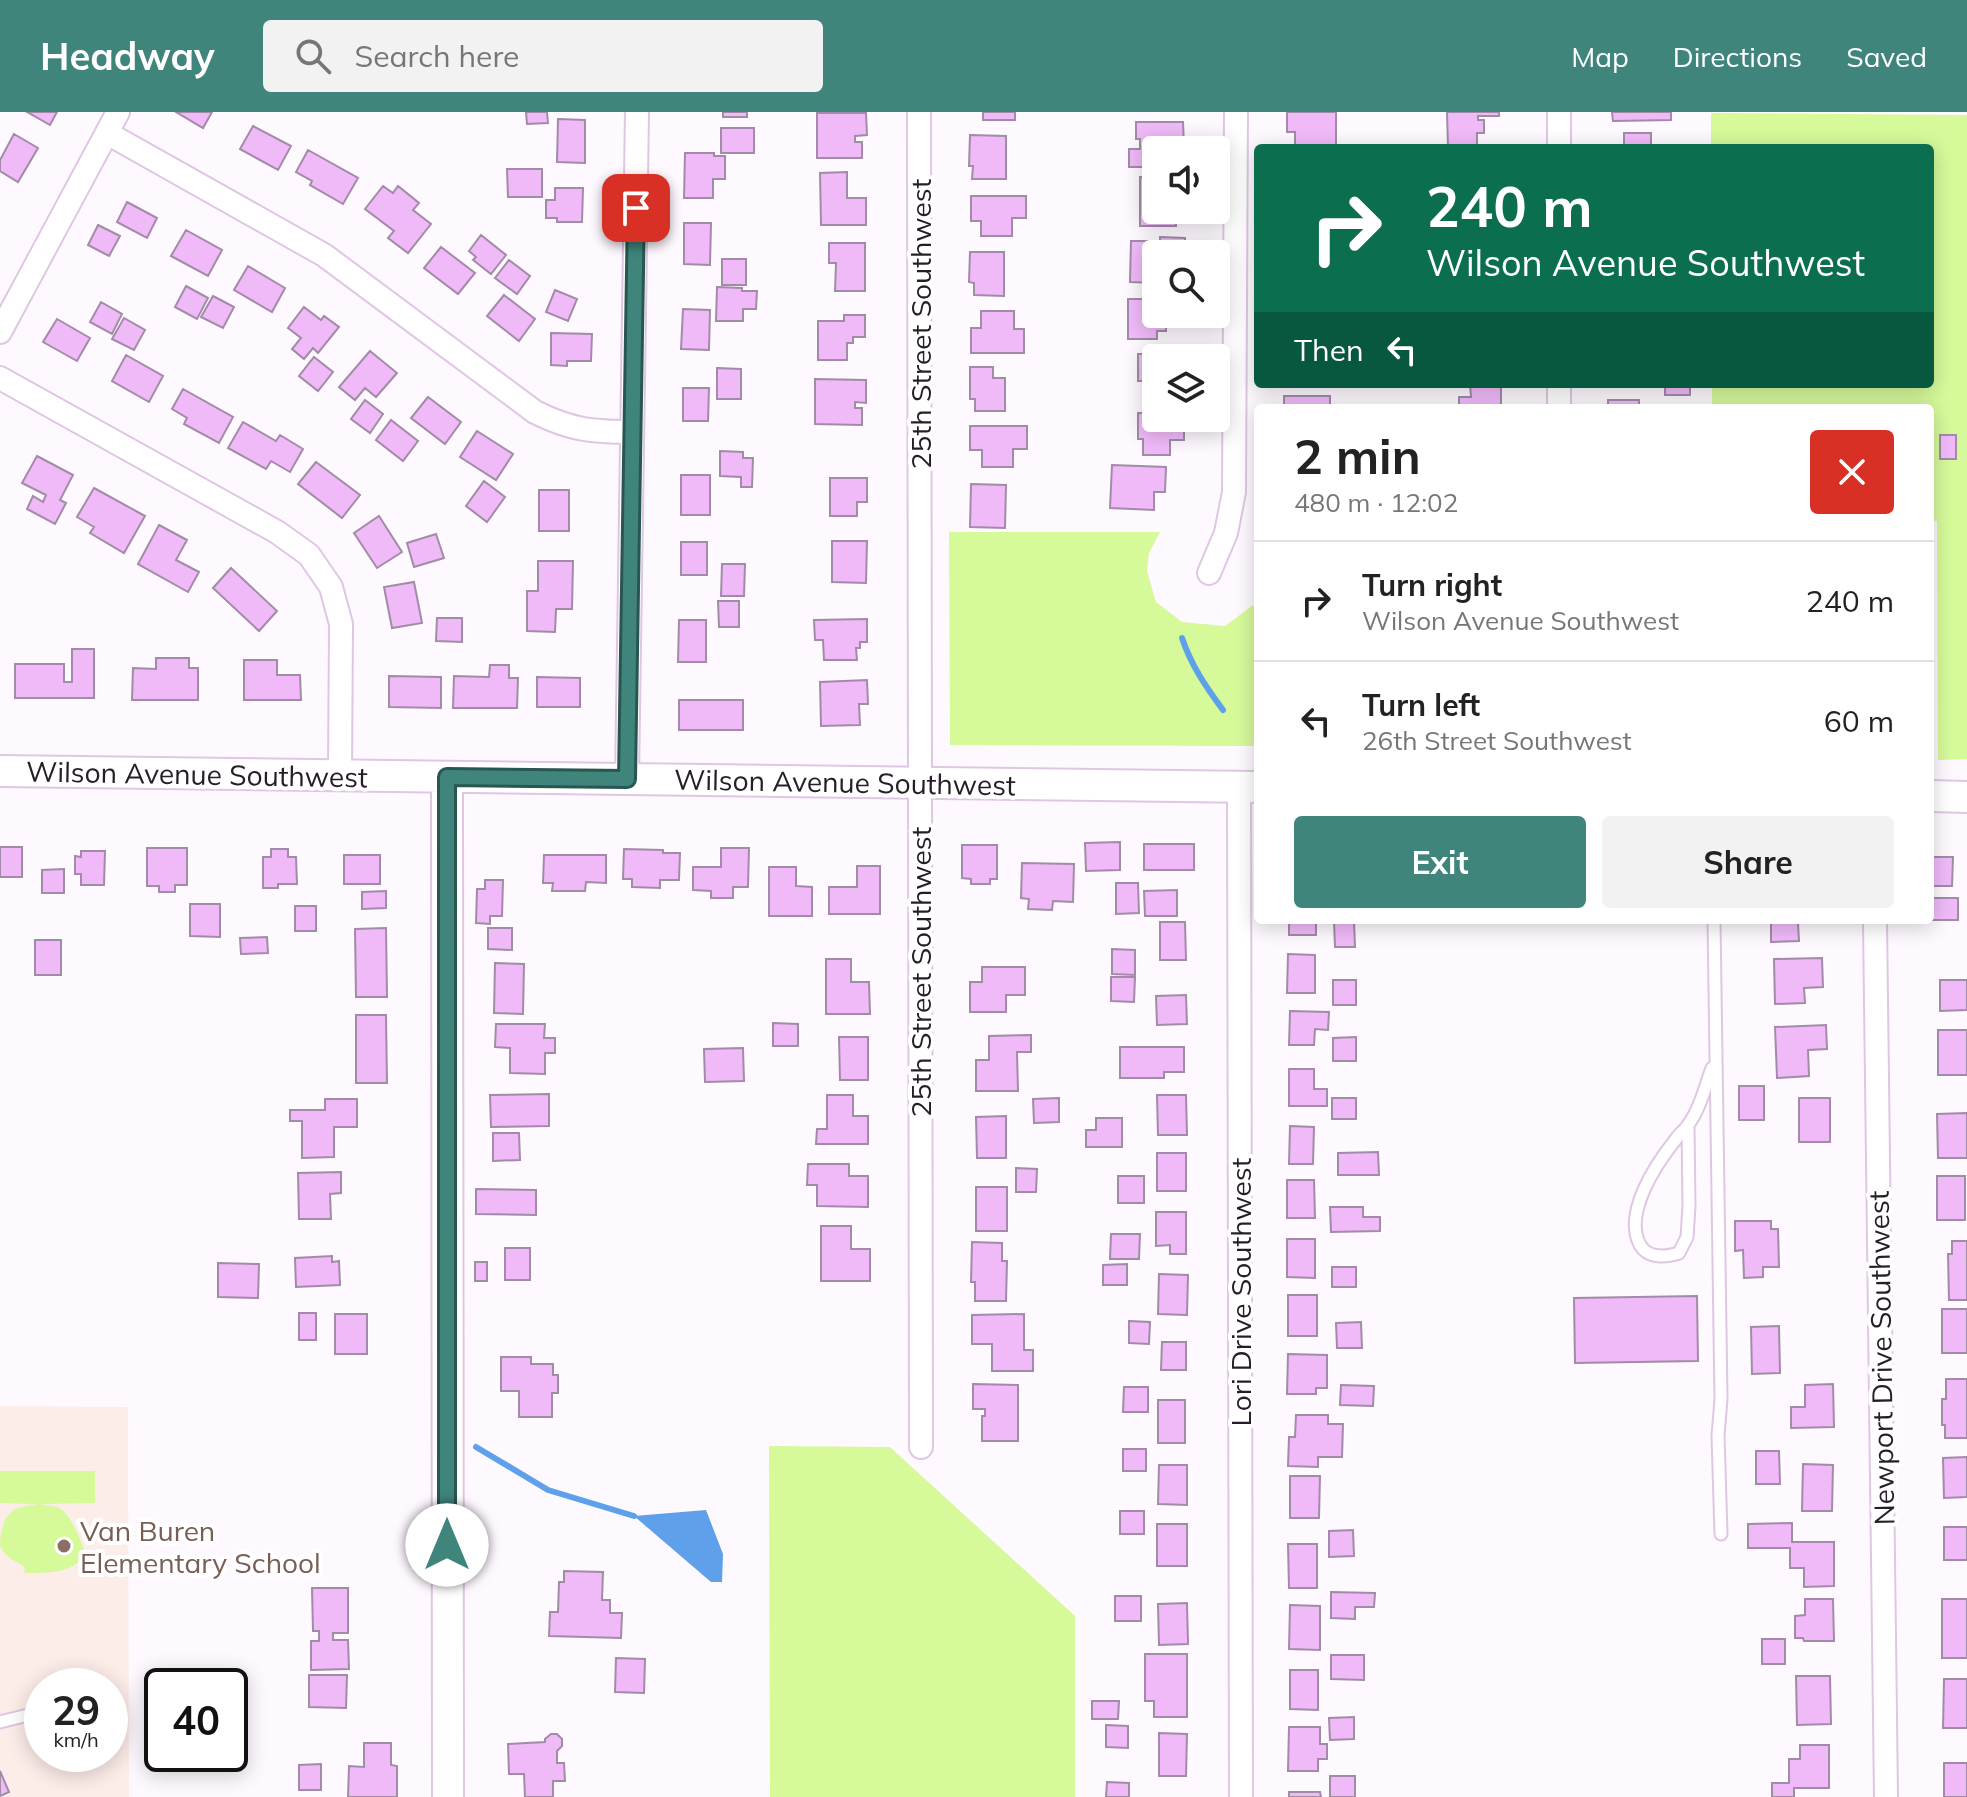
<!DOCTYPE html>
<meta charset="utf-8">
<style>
:root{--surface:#fff;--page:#f2f2f2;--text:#222;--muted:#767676;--line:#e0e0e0;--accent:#3f857c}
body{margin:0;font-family:Mulish,sans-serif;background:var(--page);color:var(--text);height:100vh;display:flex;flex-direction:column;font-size:30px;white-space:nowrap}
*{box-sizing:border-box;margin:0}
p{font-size:26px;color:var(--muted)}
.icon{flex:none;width:44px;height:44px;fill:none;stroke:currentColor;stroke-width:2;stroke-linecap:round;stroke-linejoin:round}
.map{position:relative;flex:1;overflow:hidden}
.details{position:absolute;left:1254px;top:292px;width:680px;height:520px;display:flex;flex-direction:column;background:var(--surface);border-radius:8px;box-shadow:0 4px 20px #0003}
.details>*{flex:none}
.hud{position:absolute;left:1254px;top:32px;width:680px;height:244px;border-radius:8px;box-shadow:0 4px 20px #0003;background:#0b6e4f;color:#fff;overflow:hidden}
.buttons{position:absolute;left:1142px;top:24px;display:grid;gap:16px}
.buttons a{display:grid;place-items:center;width:88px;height:88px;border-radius:8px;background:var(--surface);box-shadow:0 4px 20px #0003;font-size:40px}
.speed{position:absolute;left:24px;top:1556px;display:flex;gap:16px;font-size:40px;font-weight:700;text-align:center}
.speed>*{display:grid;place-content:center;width:104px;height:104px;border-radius:50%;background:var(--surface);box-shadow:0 4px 20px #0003;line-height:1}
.speed small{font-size:20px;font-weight:400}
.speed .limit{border:4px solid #111;border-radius:12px;background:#fff;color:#111}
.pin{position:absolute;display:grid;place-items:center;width:68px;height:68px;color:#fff;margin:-34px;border-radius:16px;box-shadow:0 4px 12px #0006}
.me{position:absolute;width:88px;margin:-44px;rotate:0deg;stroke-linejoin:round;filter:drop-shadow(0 0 6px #0008)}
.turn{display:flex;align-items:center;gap:28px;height:168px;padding:0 40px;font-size:36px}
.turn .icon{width:104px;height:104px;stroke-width:2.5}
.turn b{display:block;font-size:56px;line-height:68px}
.then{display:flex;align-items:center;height:76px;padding:0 40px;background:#0003;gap:16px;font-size:30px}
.round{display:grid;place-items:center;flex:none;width:84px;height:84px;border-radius:8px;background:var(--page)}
.summary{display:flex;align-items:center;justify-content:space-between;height:136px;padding:0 40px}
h1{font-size:48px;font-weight:700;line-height:60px}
.action{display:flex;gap:16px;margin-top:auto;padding:16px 40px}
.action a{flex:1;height:92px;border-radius:8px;background:var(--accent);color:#fff;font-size:32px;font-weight:700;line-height:92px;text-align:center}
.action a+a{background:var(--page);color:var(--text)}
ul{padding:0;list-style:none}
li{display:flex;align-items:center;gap:24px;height:120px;padding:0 40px;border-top:2px solid var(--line)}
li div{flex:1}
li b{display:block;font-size:30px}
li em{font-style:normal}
header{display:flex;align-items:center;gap:48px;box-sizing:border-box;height:112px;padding:0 40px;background:var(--accent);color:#fff}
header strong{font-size:38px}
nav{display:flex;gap:44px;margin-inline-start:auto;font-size:28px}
.search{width:560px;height:72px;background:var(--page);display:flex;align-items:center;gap:20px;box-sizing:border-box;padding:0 28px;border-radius:8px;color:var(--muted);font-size:30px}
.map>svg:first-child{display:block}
.education{fill:#fdede9;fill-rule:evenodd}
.green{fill:#d6f99a}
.water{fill:#5ea0ea}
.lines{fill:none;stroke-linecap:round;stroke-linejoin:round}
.stream{stroke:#5ea0ea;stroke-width:6}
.building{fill:#f0baf9;stroke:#a28ba6;stroke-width:2}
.lane-casing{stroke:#dfc7e3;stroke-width:15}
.street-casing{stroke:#dfc7e3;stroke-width:26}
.secondary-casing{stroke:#dfc7e3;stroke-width:34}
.lane{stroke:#fff;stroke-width:11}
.street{stroke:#fff;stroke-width:22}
.secondary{stroke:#fff;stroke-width:30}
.route-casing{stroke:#295651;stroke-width:20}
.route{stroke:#3f857c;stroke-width:14}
.education-dot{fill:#8d6e63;stroke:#fff;stroke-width:3}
.labels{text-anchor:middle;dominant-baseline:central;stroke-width:8;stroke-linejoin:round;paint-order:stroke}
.street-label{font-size:28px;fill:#261d28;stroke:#fff}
.education-label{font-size:28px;fill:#785e54;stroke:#fff;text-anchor:start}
</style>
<header>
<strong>Headway</strong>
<div class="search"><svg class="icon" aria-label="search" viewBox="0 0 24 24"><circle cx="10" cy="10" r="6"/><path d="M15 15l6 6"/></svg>Search here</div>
<nav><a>Map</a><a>Directions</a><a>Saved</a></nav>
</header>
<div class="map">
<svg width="1967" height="1685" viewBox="0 0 1967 1685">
<rect width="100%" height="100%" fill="#fef9ff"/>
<!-- education -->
<path class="education" d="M0,1294L128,1295L129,1685H0ZM42,1574H110V1642H42Z"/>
<!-- green -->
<path class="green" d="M1711,1L1967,3V647L1938,648L1937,409L1930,408V296H1712V272H1930V36H1711Z
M949,420H1160L1149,441L1147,459L1156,490L1182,510L1225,514L1253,493L1258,498V634L950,633Z
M769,1334L890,1335L1075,1504V1685H770Z
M0,1359H95V1391L39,1392C45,1393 53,1393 59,1396C70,1401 83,1431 85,1443C72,1462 46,1461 24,1461L25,1455C16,1450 4,1444 0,1434C0,1419 4,1401 18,1396C24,1394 32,1393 37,1392L0,1391Z"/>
<!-- water -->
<path class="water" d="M706,1398L723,1442L722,1470H711L634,1404Z"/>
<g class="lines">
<!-- stream -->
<path class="stream" d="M1182,526C1191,553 1206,575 1223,598
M476,1335L548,1378L634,1404"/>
</g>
<!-- building -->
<path class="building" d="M27,0H57L50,13Z
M176,0H212L203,16Z
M526,0H547L548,11L527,12Z
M723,0H747V5H723Z
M983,0H1015V8H983Z
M1287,0H1336V36H1295V20H1287Z
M1447,0H1499V4H1478V8H1484V21H1477V35H1448Z
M1612,0H1671V8L1613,9Z
M817,1H866L867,23L855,24V30H862V46H817Z
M558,7L585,8V51L557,50Z
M1136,10H1183L1184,35H1175V38H1181H1156V55H1129V37H1140V27H1136Z
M253,14L291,34L278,58L240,37Z
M721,16H754V41H721Z
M1624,21H1651V36H1624Z
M14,22L38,36L18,70L0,59V48Z
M970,23L1006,24V67H972L973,54H969Z
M308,38L358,66L343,92L310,73L312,69L296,60Z
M685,41H714V44H725V67H713V86H684Z
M507,57H542V85H508Z
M847,60V86H866V113H821L820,61Z
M1140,65H1156V98H1175L1176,114H1140Z
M383,74L393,81L398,74L419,91L413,98L431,112L408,141L388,126L394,119L365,97Z
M555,76H583L582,110H557V106H546V88H555Z
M971,84H1026V106H1012V124H981V109H971Z
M127,90L157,106L147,126L117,110Z
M684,111H711L710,153L684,152Z
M98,113L120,124L109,144L88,133Z
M186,118L222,138L208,164L171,144Z
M481,123L506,143L491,162L473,148L476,145L469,139Z
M1160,125L1185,126V142H1156V171L1130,170L1131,129H1160Z
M829,131H865V179H835L836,151H829Z
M441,135L475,161L458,182L424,156Z
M970,140H1004V184L974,183V171L969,170Z
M722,147H746V173H722Z
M509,148L530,164L517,182L495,166Z
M248,154L285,176L272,200L234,178Z
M186,174L208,186L197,207L175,195Z
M717,175L742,176V179H757L756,197H743V209H716Z
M555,178L577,187L568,209L546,200Z
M504,183L535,207L519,229L487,204Z
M213,184L234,195L223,216L201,205Z
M1128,187H1156V202H1182V210H1166V219H1157V227H1128Z
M101,190L122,202L112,222L90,210Z
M304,195L321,208L324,204L339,215L318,241L313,236L304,247L292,237L301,226L288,216Z
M683,197L710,198L709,238L681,237Z
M981,199H1014V217H1024V241H971V216H981Z
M844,203H865V225H853V231H847V248H818V209H844Z
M124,206L145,218L134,238L112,227Z
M57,207L90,226L77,249L43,230Z
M551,221L592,222L591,249H567V254L551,253Z
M370,239L397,261L376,285L365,276L355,288L339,275Z
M1138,242H1184V246H1156V284H1143V269H1138Z
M126,243L163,264L149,290L112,269Z
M314,245L333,260L318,279L299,264Z
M970,255H993V266H1005V299H975V287H970Z
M717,256L741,257V287H717Z
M815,267L866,268V291L855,290V296H862V313L815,312Z
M1470,272H1501V296H1459V285H1471Z
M1665,272H1690V283H1665Z
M683,276H709L708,309H683Z
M183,277L233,305L219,331L184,312L187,306L172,297Z
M1284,284H1330V296H1284Z
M428,285L461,310L445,332L411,306Z
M365,288L383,302L370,321L351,307Z
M1608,288H1639V296H1608Z
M1138,301H1156V306H1184V328H1170V343H1143V327H1138Z
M391,308L418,329L403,349L376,328Z
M243,310L276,329L280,323L303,337L290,360L271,349L266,357L228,336Z
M970,314H1027V337H1013V355H982V338H970Z
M477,319L513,342L496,368L460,345Z
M1940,323H1956V347H1940Z
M720,339L743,340V346H753L752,375H741V365L720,364Z
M37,344L73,363L60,388L66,391L55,412L27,397L33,384L43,390L46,383L22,371Z
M316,350L360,383L342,406L298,372Z
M1112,353L1166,355L1165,380H1154V398L1110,396Z
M681,363H710V403H681Z
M830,366H867V390H857V404H830Z
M484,369L505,385L487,410L466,394Z
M971,372L1006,373L1005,416L970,415Z
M94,376L145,404L124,441L90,421L94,415L77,405Z
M539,378H569V419H539Z
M379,404L402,440L377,456L354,421Z
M159,413L187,428L176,448L199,460L188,480L138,452Z
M436,422L444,446L414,455L407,431Z
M832,429H867L866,471L832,470Z
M681,430H707V463H681Z
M538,449H573L572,497H556L555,520L527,519V479H538Z
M722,452H745L744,484H721Z
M231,456L277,499L259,519L213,476Z
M414,470L422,511L392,516L384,475Z
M718,489H739V515H719Z
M437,506H462V530L436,529Z
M867,507V530H860V536H856L857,548H824L823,528H815L814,508Z
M679,508H706V550H678Z
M72,537H94V586H15V552H64V570H72Z
M156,546H189V556H198V588H132L133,556L156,557Z
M244,548H277V563H300L301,588H244Z
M490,553H509V566H518L517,596H453L454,564L489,565Z
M389,564L441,565V596L389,595Z
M537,565L580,566V595H537Z
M867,568L868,592H859L860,613L821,614L820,570Z
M679,588H743V618H679Z
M1120,730V758L1086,759L1085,731Z
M1144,732H1194V758H1144Z
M962,733H997V767H990V772H971V767L962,766Z
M0,735H22V765H0Z
M147,736H187V773H175V780H159V774H147Z
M721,736H749L748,775H733V786H711V779L693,778V755H721Z
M271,737H288V745H296L297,772H278V776H263V745H271Z
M624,737L663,738V741H680L679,768H660V776L632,775V767H623Z
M81,739H105L104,773H81V762H75V744L81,745Z
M344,743H380V772H344Z
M544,743H606V771L586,770L585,779H552L553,771H543Z
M1930,745H1953L1952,774H1930Z
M1022,751L1074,752L1073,790L1053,789L1052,798L1028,797L1029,787L1021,786Z
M857,754H880V802H829V775H857Z
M769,755H796V774L812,775V804H769Z
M64,757V781H42V758Z
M485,768H503L502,804H490V812L476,811L477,777H485Z
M1116,771H1138L1139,801L1116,802Z
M1177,778V804H1145L1144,779Z
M386,779V796L362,797V780Z
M1930,786H1958V808H1930Z
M190,792H220V825L190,824Z
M295,794H316V819H295Z
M1289,808H1316V823H1289Z
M1771,808H1820V811H1798L1799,829L1771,830Z
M1334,809H1354L1355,835H1335Z
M1160,810H1185L1186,848H1160Z
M386,816L387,885H356L355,817Z
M488,816H512V838L488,837Z
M267,825L268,841L241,842L240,826Z
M35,828H61V863H35Z
M1112,837L1135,838V863L1112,862Z
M1288,842L1315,843V881H1287Z
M1822,846L1823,875L1804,876L1805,891L1775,892L1774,847Z
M826,847H851V870H869L870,902H826Z
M495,851L524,852L523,902L494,901Z
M982,855H1025V883H1006V900H970V870H982Z
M1111,865H1135L1134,890L1111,889Z
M1333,868H1356V893H1333Z
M1940,868H1967V898L1940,899Z
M1186,883L1187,912L1157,913L1156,884Z
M1290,899L1329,900L1328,918L1315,917L1314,933H1289Z
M356,903H386L387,971H356Z
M773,911L798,912V934H773Z
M496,912H545L544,926H555V941H545V962L510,961V936L495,935Z
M1826,913L1827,937L1808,938L1809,964L1777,966L1775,915Z
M1938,918H1967V963H1938Z
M1031,923V940H1017L1018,979H976V948H989V924Z
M839,925H868V968H840Z
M1356,925V949H1333V926Z
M1120,935H1184V960H1164V966H1120Z
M743,936L744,969L705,970L704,937Z
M1289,957H1314V977H1327V994H1289Z
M1739,974H1764V1008H1739Z
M549,982V1014L491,1015L490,983Z
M827,983H853V1004H868V1032H816L817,1017H827Z
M1157,983H1186L1187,1023H1158Z
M1059,986V1010L1034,1011L1033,987Z
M1332,986H1356V1007H1332Z
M1799,986H1830V1030H1799Z
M325,987H357V1015H334V1045L302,1046V1009H290V998H325Z
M1967,1001V1046H1938L1937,1002Z
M1006,1004V1046H977L976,1005Z
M1096,1006H1122V1035H1086V1018H1096Z
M1290,1014L1314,1015L1313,1052H1289Z
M493,1021H519L520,1048L493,1049Z
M1378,1040L1379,1063H1338V1041Z
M1157,1041H1186V1079H1157Z
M808,1052H849V1064H868V1095L817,1094V1073H807Z
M1016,1056L1037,1057L1036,1080H1016Z
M341,1060V1081L330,1082L331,1107H299L298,1061Z
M1118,1064H1144V1091H1118Z
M1937,1064H1965V1108H1937Z
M1287,1068H1314L1315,1106H1287Z
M976,1075H1007V1119H976Z
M476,1077L536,1078V1103L476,1102Z
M1330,1095H1363V1105H1380V1119L1331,1120Z
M1156,1100H1186V1142H1170V1133L1156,1134Z
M1735,1109H1771V1117H1778L1779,1155H1763V1165L1744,1166L1743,1138L1735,1139Z
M821,1114H851V1137H870V1169H821Z
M1111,1122H1140L1139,1147H1110Z
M1287,1127H1315V1166L1287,1165Z
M1952,1129H1967V1188H1949L1948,1142H1952Z
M972,1130L1002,1131V1149H1007L1006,1189H975V1170H971Z
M505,1136H530V1168H505Z
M332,1144V1150L339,1149L340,1173L296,1175L295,1146Z
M475,1150H487V1169H475Z
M218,1151L259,1152L258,1186L218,1185Z
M1127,1152V1173H1103V1153Z
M1332,1155H1356V1175H1332Z
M1159,1162L1188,1163L1187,1203L1158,1202Z
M1288,1183H1317V1224H1288Z
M1697,1184L1698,1249L1575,1251L1574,1186Z
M1942,1197H1967V1241H1942Z
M299,1201H316V1228H299Z
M335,1202H367V1242H335Z
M1024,1202V1238H1033V1259H992V1232H972V1203Z
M1129,1209L1150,1210L1149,1232L1129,1231Z
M1361,1210L1362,1236H1337L1336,1211Z
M1779,1214L1780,1261L1752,1262L1751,1215Z
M1162,1230H1186V1258H1161Z
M1288,1242L1327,1243V1276H1316V1282H1287Z
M501,1245H531V1252H553V1263H558V1281H552V1305H519V1279H501Z
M1946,1267H1967V1326H1945V1313H1942V1287H1946Z
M973,1272L1018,1273V1329H982V1304H985V1297H973Z
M1833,1272L1834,1315L1791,1316V1295H1805V1273Z
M1341,1273L1374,1274L1373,1294L1340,1293Z
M1124,1275H1148V1300H1123Z
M1158,1288H1185V1331H1158Z
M1296,1303H1328V1312H1343L1342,1345H1318V1355L1288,1354L1289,1325H1295Z
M1123,1337H1146V1359H1123Z
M1756,1339H1779L1780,1372H1756Z
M1967,1345V1385L1944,1386L1943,1346Z
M1803,1352L1833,1353L1832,1399H1802Z
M1159,1353H1187V1393L1158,1392Z
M1290,1364H1320L1319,1406H1290Z
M1120,1399H1144V1422H1120Z
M1792,1411V1430H1834V1474L1804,1475V1456H1790V1436H1748V1412Z
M1157,1412H1187V1454H1157Z
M1944,1415H1967V1448H1944Z
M1353,1418L1354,1444L1329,1445V1419Z
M1288,1432H1317V1476H1289Z
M564,1459L603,1460L602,1488H610V1501H622L621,1526L549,1524L550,1500H558L559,1470H564Z
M312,1476H348V1521H333V1528H348L349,1557L311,1558V1529H319V1519H313Z
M1331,1480L1375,1481L1374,1495H1355V1507L1331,1506Z
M1115,1484H1141V1509H1115Z
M1805,1487H1833L1834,1529H1804L1803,1526H1795V1504L1805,1503Z
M1942,1487H1967V1546H1942Z
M1187,1491L1188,1532L1159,1533L1158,1492Z
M1290,1493L1320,1494V1538L1289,1537Z
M1762,1527H1785V1552H1762Z
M1145,1542H1187V1605H1154V1589H1145Z
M1331,1543H1364V1568L1331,1567Z
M616,1546L645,1547L644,1581L615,1580Z
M1290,1558H1318V1598L1290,1597Z
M309,1563H347L346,1596L309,1595Z
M1796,1564H1830L1831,1612L1797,1613Z
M1944,1567H1967V1616H1943Z
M1092,1589H1119L1118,1607H1092Z
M1354,1605V1627L1330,1628L1329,1606Z
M1106,1613L1128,1614V1636L1106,1635Z
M1289,1615H1320V1632H1327V1647H1318V1659H1288Z
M1159,1621L1187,1622L1186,1664H1159Z
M551,1622H557L562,1627V1634L557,1639V1651H564L565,1669H553V1685H525L524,1662H509L508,1632L545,1630V1627Z
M364,1631H391V1653L397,1654V1685H348L349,1654L364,1655Z
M1800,1633H1829V1676H1794V1685H1772V1671H1789V1647H1800Z
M1944,1651H1967V1685H1944Z
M321,1652V1678H299V1653Z
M0,1659L9,1680L0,1684Z
M1330,1664H1355V1685H1330Z
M1107,1670L1129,1671V1685H1106Z
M1289,1680H1320L1321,1685H1289Z"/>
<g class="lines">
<!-- lane casing -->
<g class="lane-casing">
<path id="lane" d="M1714,808L1721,1287L1718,1324L1721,1422
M1688,1014L1689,1094L1687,1125L1679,1141C1666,1145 1648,1147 1640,1133C1623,1101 1656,1052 1676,1027C1679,1022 1685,1018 1688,1013C1700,997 1705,975 1712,956
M0,1610L28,1603"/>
</g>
<!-- street casing -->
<g class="street-casing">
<path id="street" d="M919,0L921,1335
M107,21L324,143L535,300C571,318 592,320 632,320
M1559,36V0
M0,220L118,0
M0,266L277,420L309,443L331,475L341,512L340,663
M1559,296V272
M1209,461L1226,421L1234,380L1236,0
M627,667L637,0
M1239,675L1241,1685
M1875,808L1886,1685"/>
</g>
<!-- secondary casing -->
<g class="secondary-casing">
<path id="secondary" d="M0,659L1258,675
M447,665L448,1685
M1930,684L1967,685"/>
</g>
<!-- lane -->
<use href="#lane" class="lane"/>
<!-- street -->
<use href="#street" class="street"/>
<!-- secondary -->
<use href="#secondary" class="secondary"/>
</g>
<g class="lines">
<!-- route casing -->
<g class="route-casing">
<path id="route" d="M447,1433V665L627,667L636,96"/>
</g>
<!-- route -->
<use href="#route" class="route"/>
</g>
<!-- markers -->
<circle class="education-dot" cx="64" cy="1434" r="8"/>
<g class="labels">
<!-- street labels -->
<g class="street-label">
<text transform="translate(920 212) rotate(-90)">25th Street Southwest</text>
<text transform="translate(197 662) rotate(1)">Wilson Avenue Southwest</text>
<text transform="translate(845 670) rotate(1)">Wilson Avenue Southwest</text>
<text transform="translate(920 860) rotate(-90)">25th Street Southwest</text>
<text transform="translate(1240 1180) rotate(-90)">Lori Drive Southwest</text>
<text transform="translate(1881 1246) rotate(-91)">Newport Drive Southwest</text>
</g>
<!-- education labels -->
<g class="education-label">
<text x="80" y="1418">Van Buren<tspan x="80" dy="32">Elementary School</tspan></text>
</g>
</g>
</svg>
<div class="buttons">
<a><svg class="icon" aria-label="sound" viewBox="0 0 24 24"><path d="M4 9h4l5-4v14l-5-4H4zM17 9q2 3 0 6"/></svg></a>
<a><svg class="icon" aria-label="search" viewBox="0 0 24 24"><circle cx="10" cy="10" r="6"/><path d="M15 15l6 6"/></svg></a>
<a><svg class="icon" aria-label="layers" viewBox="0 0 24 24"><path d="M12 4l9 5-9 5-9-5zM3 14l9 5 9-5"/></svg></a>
</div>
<div class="speed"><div>29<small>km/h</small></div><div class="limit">40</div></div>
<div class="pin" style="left:636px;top:96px;background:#d93025"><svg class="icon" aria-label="arrive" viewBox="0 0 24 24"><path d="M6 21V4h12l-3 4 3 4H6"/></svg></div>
<svg class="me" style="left:447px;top:1433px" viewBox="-20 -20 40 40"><circle r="19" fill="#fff"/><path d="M0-13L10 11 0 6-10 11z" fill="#3f857c"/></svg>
<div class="hud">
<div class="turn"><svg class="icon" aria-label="right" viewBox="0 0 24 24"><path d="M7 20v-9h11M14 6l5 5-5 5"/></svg><div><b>240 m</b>Wilson Avenue Southwest</div></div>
<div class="then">Then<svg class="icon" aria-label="left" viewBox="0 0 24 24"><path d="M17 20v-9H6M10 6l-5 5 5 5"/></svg></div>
</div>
<section class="details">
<div class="summary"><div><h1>2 min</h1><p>480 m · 12:02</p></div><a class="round" style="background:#d93025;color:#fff"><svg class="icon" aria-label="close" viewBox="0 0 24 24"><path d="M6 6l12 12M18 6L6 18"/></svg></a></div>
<ul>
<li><svg class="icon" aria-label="right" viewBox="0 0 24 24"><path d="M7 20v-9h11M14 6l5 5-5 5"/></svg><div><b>Turn right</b><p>Wilson Avenue Southwest</p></div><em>240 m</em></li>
<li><svg class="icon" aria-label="left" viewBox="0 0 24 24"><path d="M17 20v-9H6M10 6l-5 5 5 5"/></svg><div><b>Turn left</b><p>26th Street Southwest</p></div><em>60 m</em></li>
</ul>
<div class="action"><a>Exit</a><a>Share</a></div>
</section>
</div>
